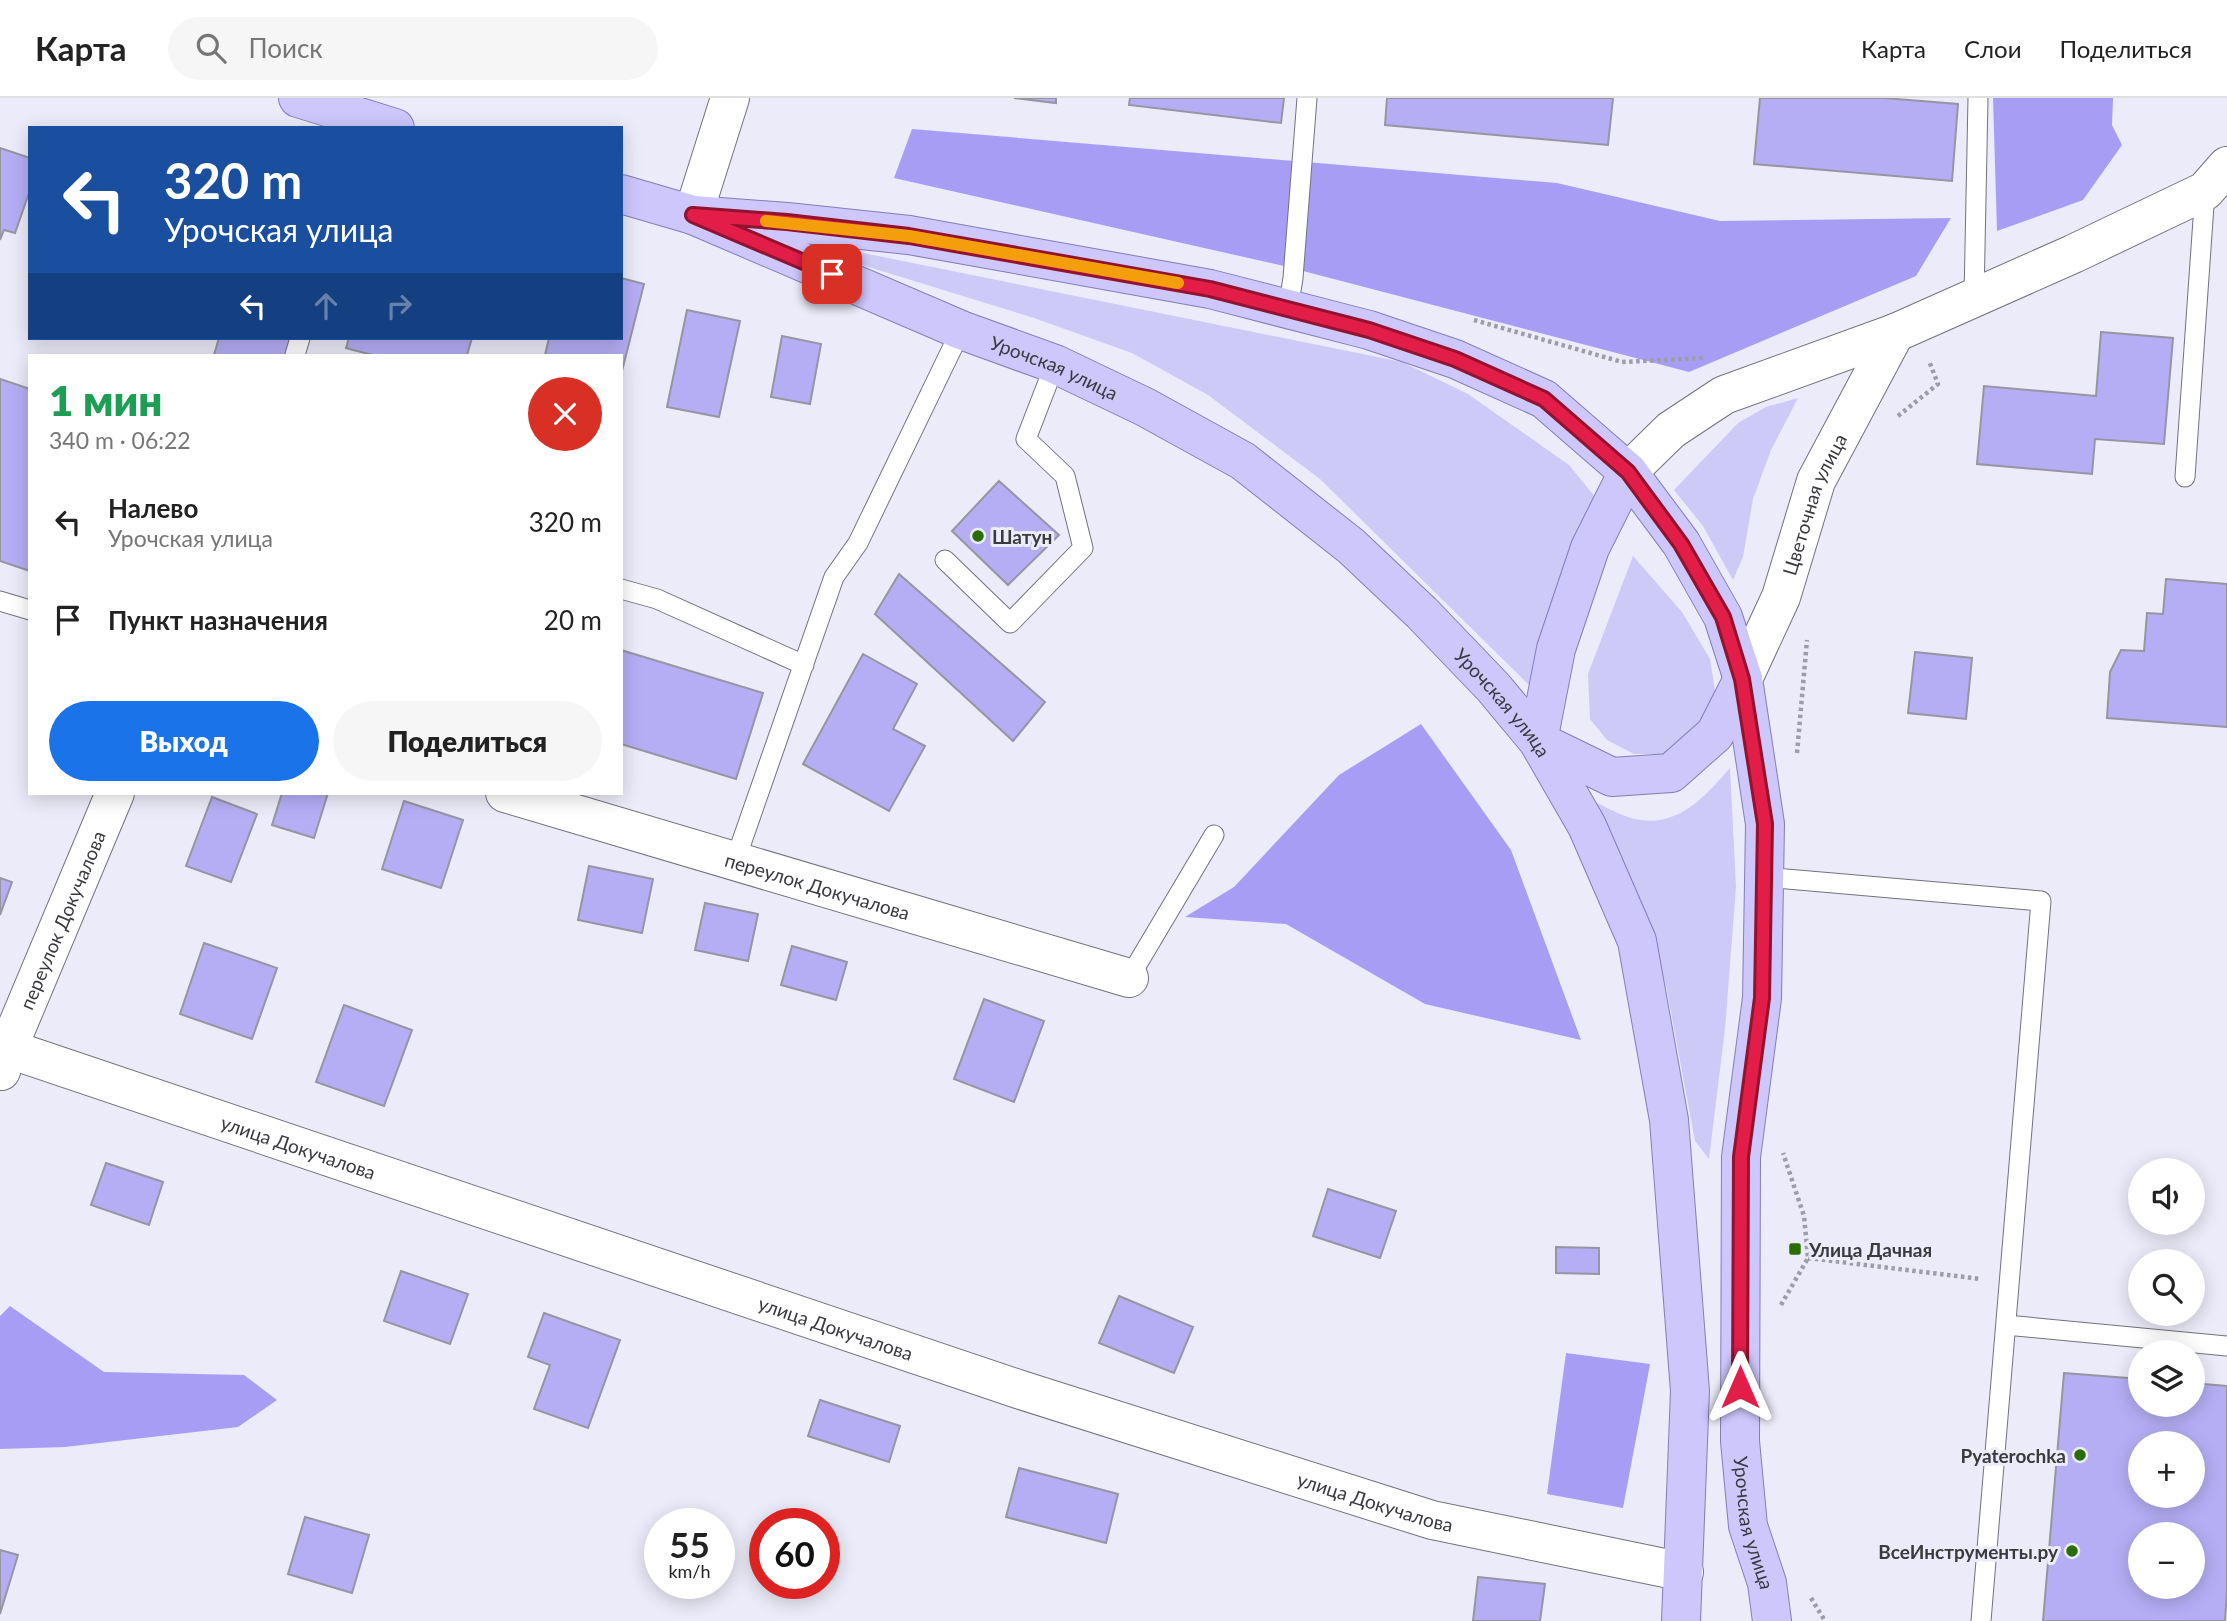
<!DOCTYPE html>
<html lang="ru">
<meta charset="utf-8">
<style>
:root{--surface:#fff;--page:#f6f6f6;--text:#222;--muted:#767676;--line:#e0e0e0;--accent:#1a73e8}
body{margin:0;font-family:Lato,sans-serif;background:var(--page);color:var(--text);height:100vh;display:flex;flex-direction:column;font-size:26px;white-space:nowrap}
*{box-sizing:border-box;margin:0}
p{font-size:23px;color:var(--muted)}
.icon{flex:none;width:38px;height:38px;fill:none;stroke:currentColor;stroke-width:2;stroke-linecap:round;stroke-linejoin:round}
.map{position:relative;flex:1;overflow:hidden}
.panel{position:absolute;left:28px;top:256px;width:595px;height:441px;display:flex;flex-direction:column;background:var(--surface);border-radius:0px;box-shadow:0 4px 18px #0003}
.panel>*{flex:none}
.banner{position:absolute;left:28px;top:28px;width:595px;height:214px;border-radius:0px;box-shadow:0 4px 18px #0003;background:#1a4fa0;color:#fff;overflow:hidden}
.controls{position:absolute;left:2128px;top:1060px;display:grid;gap:14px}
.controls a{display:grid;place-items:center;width:77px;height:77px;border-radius:50%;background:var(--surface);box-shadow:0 4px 18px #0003;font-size:35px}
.speed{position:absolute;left:644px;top:1410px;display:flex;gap:14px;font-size:35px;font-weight:700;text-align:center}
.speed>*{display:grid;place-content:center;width:91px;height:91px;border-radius:50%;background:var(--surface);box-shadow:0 4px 18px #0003;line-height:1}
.speed small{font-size:18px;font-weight:400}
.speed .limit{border:10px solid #d22;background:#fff;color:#111}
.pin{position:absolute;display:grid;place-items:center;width:60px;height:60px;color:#fff;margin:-30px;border-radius:14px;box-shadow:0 4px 10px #0006}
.me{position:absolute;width:77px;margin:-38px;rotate:0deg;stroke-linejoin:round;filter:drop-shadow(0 0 5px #0008)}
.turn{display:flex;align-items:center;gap:24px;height:147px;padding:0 21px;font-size:32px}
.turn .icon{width:91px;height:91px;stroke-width:2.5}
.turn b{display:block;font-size:49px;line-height:60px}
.lanes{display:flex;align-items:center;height:66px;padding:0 21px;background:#0003;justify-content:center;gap:35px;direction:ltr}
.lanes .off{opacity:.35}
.round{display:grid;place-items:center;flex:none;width:74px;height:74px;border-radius:37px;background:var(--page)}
.headline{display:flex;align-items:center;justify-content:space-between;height:119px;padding:0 21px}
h1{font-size:42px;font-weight:800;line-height:52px;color:#1e9e55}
.primary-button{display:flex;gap:14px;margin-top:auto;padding:14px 21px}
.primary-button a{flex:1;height:80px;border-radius:42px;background:var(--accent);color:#fff;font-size:28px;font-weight:800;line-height:80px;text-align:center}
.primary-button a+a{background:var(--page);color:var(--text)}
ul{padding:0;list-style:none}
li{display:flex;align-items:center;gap:21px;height:98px;padding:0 21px}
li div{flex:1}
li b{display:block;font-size:26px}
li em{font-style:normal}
header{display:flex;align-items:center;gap:42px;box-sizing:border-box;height:98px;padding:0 35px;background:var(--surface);border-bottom:2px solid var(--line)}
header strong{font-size:33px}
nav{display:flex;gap:38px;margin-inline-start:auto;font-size:24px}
.search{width:490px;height:63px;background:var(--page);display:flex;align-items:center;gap:18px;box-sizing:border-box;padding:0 24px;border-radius:38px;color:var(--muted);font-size:26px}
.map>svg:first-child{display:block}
.green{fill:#cdcaf8}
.forest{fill:#a79df4}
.building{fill:#b5aef5;stroke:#9695a1;stroke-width:2;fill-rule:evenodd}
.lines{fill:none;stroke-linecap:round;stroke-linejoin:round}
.lane-casing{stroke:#72727d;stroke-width:21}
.street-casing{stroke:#72727d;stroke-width:40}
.primary-casing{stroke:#837db8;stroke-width:40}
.path{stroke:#9d9da7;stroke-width:4.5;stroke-dasharray:3.5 3.5;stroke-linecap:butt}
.lane{stroke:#fff;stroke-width:19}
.street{stroke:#fff;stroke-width:38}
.primary{stroke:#cdc7fb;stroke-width:38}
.route-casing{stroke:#92132f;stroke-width:18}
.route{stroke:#e11d48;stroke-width:12}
.slow{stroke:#f59e0b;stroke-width:12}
.poi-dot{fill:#2a6d06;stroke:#ecebf9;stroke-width:2.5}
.labels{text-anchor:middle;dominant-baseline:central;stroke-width:6;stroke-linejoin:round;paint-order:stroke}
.street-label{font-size:19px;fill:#39393e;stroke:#ecebf9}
.poi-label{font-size:19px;font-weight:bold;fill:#39393e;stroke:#ecebf9;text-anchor:start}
</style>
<header>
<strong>Карта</strong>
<div class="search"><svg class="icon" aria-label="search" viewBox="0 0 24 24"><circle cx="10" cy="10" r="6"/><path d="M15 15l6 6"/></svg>Поиск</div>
<nav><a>Карта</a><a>Слои</a><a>Поделиться</a></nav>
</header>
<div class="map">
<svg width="2227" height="1523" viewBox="0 0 2227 1523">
<rect width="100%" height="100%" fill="#ecebf9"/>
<!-- green -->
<path class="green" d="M794,141L1402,264L1468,296L1569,367L1596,400L1531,589L1320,381L1208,297L1132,255L1034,220L820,154Z
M1798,300L1771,352L1753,401L1743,459L1733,482L1703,428L1674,392L1738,325L1766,309Z
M1633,458L1682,514L1710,561L1716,599L1689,646L1663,656H1634L1607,642L1590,621L1588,576Z
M1730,670L1736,789L1725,931L1709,1061L1695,1043L1667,893L1650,825L1593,703C1604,708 1616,715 1628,719C1674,734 1703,701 1730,670Z"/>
<!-- forest -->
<path class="forest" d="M1993,0H2113L2112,27L2122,47L2083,102L1997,133Z
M912,31L1557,85L1720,123L1951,120L1916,178L1689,274L1284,168L894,80Z
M1421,626L1511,752L1581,942L1425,906L1286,826L1185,819L1234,789L1339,677Z
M10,1208L104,1274L244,1277L277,1302L238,1329L65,1349L0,1351V1218Z
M1566,1255L1650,1266L1623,1410L1547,1396Z"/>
<!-- building -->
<path class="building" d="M1014,0H1056V5Z
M1130,0H1284L1281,25L1129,7Z
M1387,0H1613L1608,47L1385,27Z
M1760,0H1884L1958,6L1952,83L1754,66Z
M0,50L30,60V92L15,135L4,132L0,142Z
M621,180L644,186L621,277V257H545L549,240H621Z
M687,212L740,223L719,319L667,309Z
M2101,234L2173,240L2164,346L2095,341L2092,376L1977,366L1984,288L2096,298Z
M782,238L821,246L810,306L771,299Z
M219,240H292L286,257H214Z
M349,240H472L467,257H372L346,250Z
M0,281L30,291V473L0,463Z
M999,383L1059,437L1008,487L952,433Z
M899,476L1045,604L1013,643L875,516Z
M2166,481L2227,486V629L2107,620L2110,574L2121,552L2144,553L2147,515L2163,516Z
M621,552L763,595L736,681L621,646Z
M1915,554L1972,560L1966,621L1908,615Z
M863,556L917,586L893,631L925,648L889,713L803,666Z
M282,695H328L314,740L272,727Z
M212,699L257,716L231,784L186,768Z
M404,703L463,722L441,790L382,771Z
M589,768L653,781L642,835L578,822Z
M0,780L12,784L0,817Z
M705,805L758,816L748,863L695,852Z
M204,845L277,870L252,941L180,916Z
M792,848L847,864L836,902L781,887Z
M984,901L1044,923L1014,1004L954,981Z
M344,907L412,932L384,1008L316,984Z
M106,1065L163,1084L149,1127L91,1107Z
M1328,1091L1396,1113L1380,1160L1313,1138Z
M1556,1149L1599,1150V1176L1556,1175Z
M401,1173L468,1196L450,1246L384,1223Z
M1119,1198L1193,1229L1174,1275L1099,1245Z
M544,1215L620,1242L588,1330L534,1311L550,1267L528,1259Z
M2064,1275L2140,1281V1307H2193V1285L2227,1288V1493L2225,1523H2043ZM2140,1346H2193V1398H2140ZM2140,1437H2193V1489H2140Z
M820,1302L900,1328L889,1364L808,1338Z
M1019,1370L1118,1396L1106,1445L1006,1419Z
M305,1419L369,1437L352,1495L288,1476Z
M0,1452L18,1457L0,1516Z
M1478,1479L1545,1486L1540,1523H1473Z"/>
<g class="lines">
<!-- lane casing -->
<g class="lane-casing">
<path id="lane" d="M1974,200L1978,0
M1288,211L1293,180L1307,0
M295,257L300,240
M2185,379L2205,93
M945,462L1010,525L1083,450L1065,378L1026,341L1055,266
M621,491L657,501L804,567
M0,503L30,512
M735,763L834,479L858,445L961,232
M1764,779L2041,803L1981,1523
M1129,880L1214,737
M2006,1227L2227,1248"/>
</g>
<!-- street casing -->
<g class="street-casing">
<g id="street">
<path d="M693,117L730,0"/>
<path d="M1628,374L1671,332L1724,297L1895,235L2073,156L2205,93L2227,68"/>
<path id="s1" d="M1743,581L1781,499L1816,383L1895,235"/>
<path id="s2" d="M505,695L1129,880"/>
<path id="s3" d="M0,948L1021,1292L1432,1422L1684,1474"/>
<path id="s4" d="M1,973L8,950L115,695"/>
</g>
</g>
<!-- primary casing -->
<g class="primary-casing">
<g id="primary">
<path d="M298,0L395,30"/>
<path id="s5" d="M621,96L693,117L961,232L1055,266L1145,309L1243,363L1351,448L1422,515L1493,589L1538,643L1587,728L1637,843L1669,1022L1690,1293L1681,1523"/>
<path id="s6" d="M693,117L787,124L909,137L1210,191L1369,232L1455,261L1544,301L1628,374L1681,445L1723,519L1743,581L1765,726L1762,900L1741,1059L1740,1343L1748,1428L1767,1485L1772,1523"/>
<path d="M1628,374L1590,450L1556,551L1538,643L1612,679L1671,675L1715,636L1743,581"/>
</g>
</g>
<!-- path -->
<path class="path" d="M1474,222L1622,264L1704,260
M1898,318L1938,286L1929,263
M1797,655L1807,542
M1808,1160L1981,1181
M1781,1207L1808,1160L1804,1118L1783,1055
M1811,1500L1825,1523"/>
<!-- lane -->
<use href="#lane" class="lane"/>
<!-- street -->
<use href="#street" class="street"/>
<!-- primary -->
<use href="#primary" class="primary"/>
</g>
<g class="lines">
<!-- route casing -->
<g class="route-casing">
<path id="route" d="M832,176L693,117L787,124L909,138L1210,191L1369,232L1455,261L1544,301L1628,374L1681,446L1723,519L1742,581L1765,726L1762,900L1741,1059L1740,1289"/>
</g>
<!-- route -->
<use href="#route" class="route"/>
<!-- slow -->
<path class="slow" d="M766,123L909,138L1178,185"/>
</g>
<!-- markers -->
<g class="poi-dot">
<circle cx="978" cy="438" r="7"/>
<rect x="1788" y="1144" width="14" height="14" rx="3.5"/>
<circle cx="2080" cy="1357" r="7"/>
<circle cx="2072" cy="1453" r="7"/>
</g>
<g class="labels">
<!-- street labels -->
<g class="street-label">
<text stroke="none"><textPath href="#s5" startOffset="467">Урочская улица</textPath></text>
<text stroke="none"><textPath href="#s1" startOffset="189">Цветочная улица</textPath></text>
<text stroke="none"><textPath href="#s5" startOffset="1034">Урочская улица</textPath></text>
<text stroke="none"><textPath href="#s2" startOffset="326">переулок Докучалова</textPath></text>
<text stroke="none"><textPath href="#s4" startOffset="163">переулок Докучалова</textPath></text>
<text stroke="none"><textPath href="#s3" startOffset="315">улица Докучалова</textPath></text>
<text stroke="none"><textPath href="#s3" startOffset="882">улица Докучалова</textPath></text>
<text stroke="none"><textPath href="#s3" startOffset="1449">улица Докучалова</textPath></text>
<text stroke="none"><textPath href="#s6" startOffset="2074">Урочская улица</textPath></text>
</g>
<!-- poi labels -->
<g class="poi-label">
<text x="992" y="438">Шатун</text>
<text x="1809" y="1151">Улица Дачная</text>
<text x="2066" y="1357" text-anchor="end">Pyaterochka</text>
<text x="2058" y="1453" text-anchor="end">ВсеИнструменты.ру</text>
</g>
</g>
</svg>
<div class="controls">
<a><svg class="icon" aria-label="sound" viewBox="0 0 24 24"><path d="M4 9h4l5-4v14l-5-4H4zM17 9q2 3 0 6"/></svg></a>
<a><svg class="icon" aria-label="search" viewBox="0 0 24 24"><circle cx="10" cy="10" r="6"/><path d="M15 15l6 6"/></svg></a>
<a><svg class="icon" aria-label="layers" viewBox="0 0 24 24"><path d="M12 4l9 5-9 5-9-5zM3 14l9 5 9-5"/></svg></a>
<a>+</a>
<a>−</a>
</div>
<div class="speed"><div>55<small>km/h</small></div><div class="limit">60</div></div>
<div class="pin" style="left:832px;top:176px;background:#d93025"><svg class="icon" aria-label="arrive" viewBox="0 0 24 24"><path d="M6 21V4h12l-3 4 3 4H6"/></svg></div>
<svg class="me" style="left:1740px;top:1289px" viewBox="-20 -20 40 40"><path d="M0-17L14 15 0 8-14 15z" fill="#e11d48" stroke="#fff" stroke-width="4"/></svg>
<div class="banner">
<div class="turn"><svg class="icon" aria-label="left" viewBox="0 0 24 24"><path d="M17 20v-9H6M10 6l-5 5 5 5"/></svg><div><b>320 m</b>Урочская улица</div></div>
<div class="lanes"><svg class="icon" aria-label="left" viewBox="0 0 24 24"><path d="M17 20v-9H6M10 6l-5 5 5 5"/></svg><svg class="icon off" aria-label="ahead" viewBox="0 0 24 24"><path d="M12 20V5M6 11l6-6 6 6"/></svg><svg class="icon off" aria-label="right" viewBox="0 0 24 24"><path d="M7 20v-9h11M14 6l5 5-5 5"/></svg></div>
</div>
<section class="panel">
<div class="headline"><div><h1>1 мин</h1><p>340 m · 06:22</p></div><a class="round" style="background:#d93025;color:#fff"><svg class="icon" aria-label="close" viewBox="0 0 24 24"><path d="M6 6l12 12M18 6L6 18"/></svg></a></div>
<ul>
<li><svg class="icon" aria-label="left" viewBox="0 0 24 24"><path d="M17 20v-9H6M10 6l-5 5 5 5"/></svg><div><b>Налево</b><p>Урочская улица</p></div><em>320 m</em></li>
<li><svg class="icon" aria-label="arrive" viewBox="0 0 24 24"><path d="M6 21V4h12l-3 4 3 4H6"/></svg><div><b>Пункт назначения</b></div><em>20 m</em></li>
</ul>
<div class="primary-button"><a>Выход</a><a>Поделиться</a></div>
</section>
</div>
